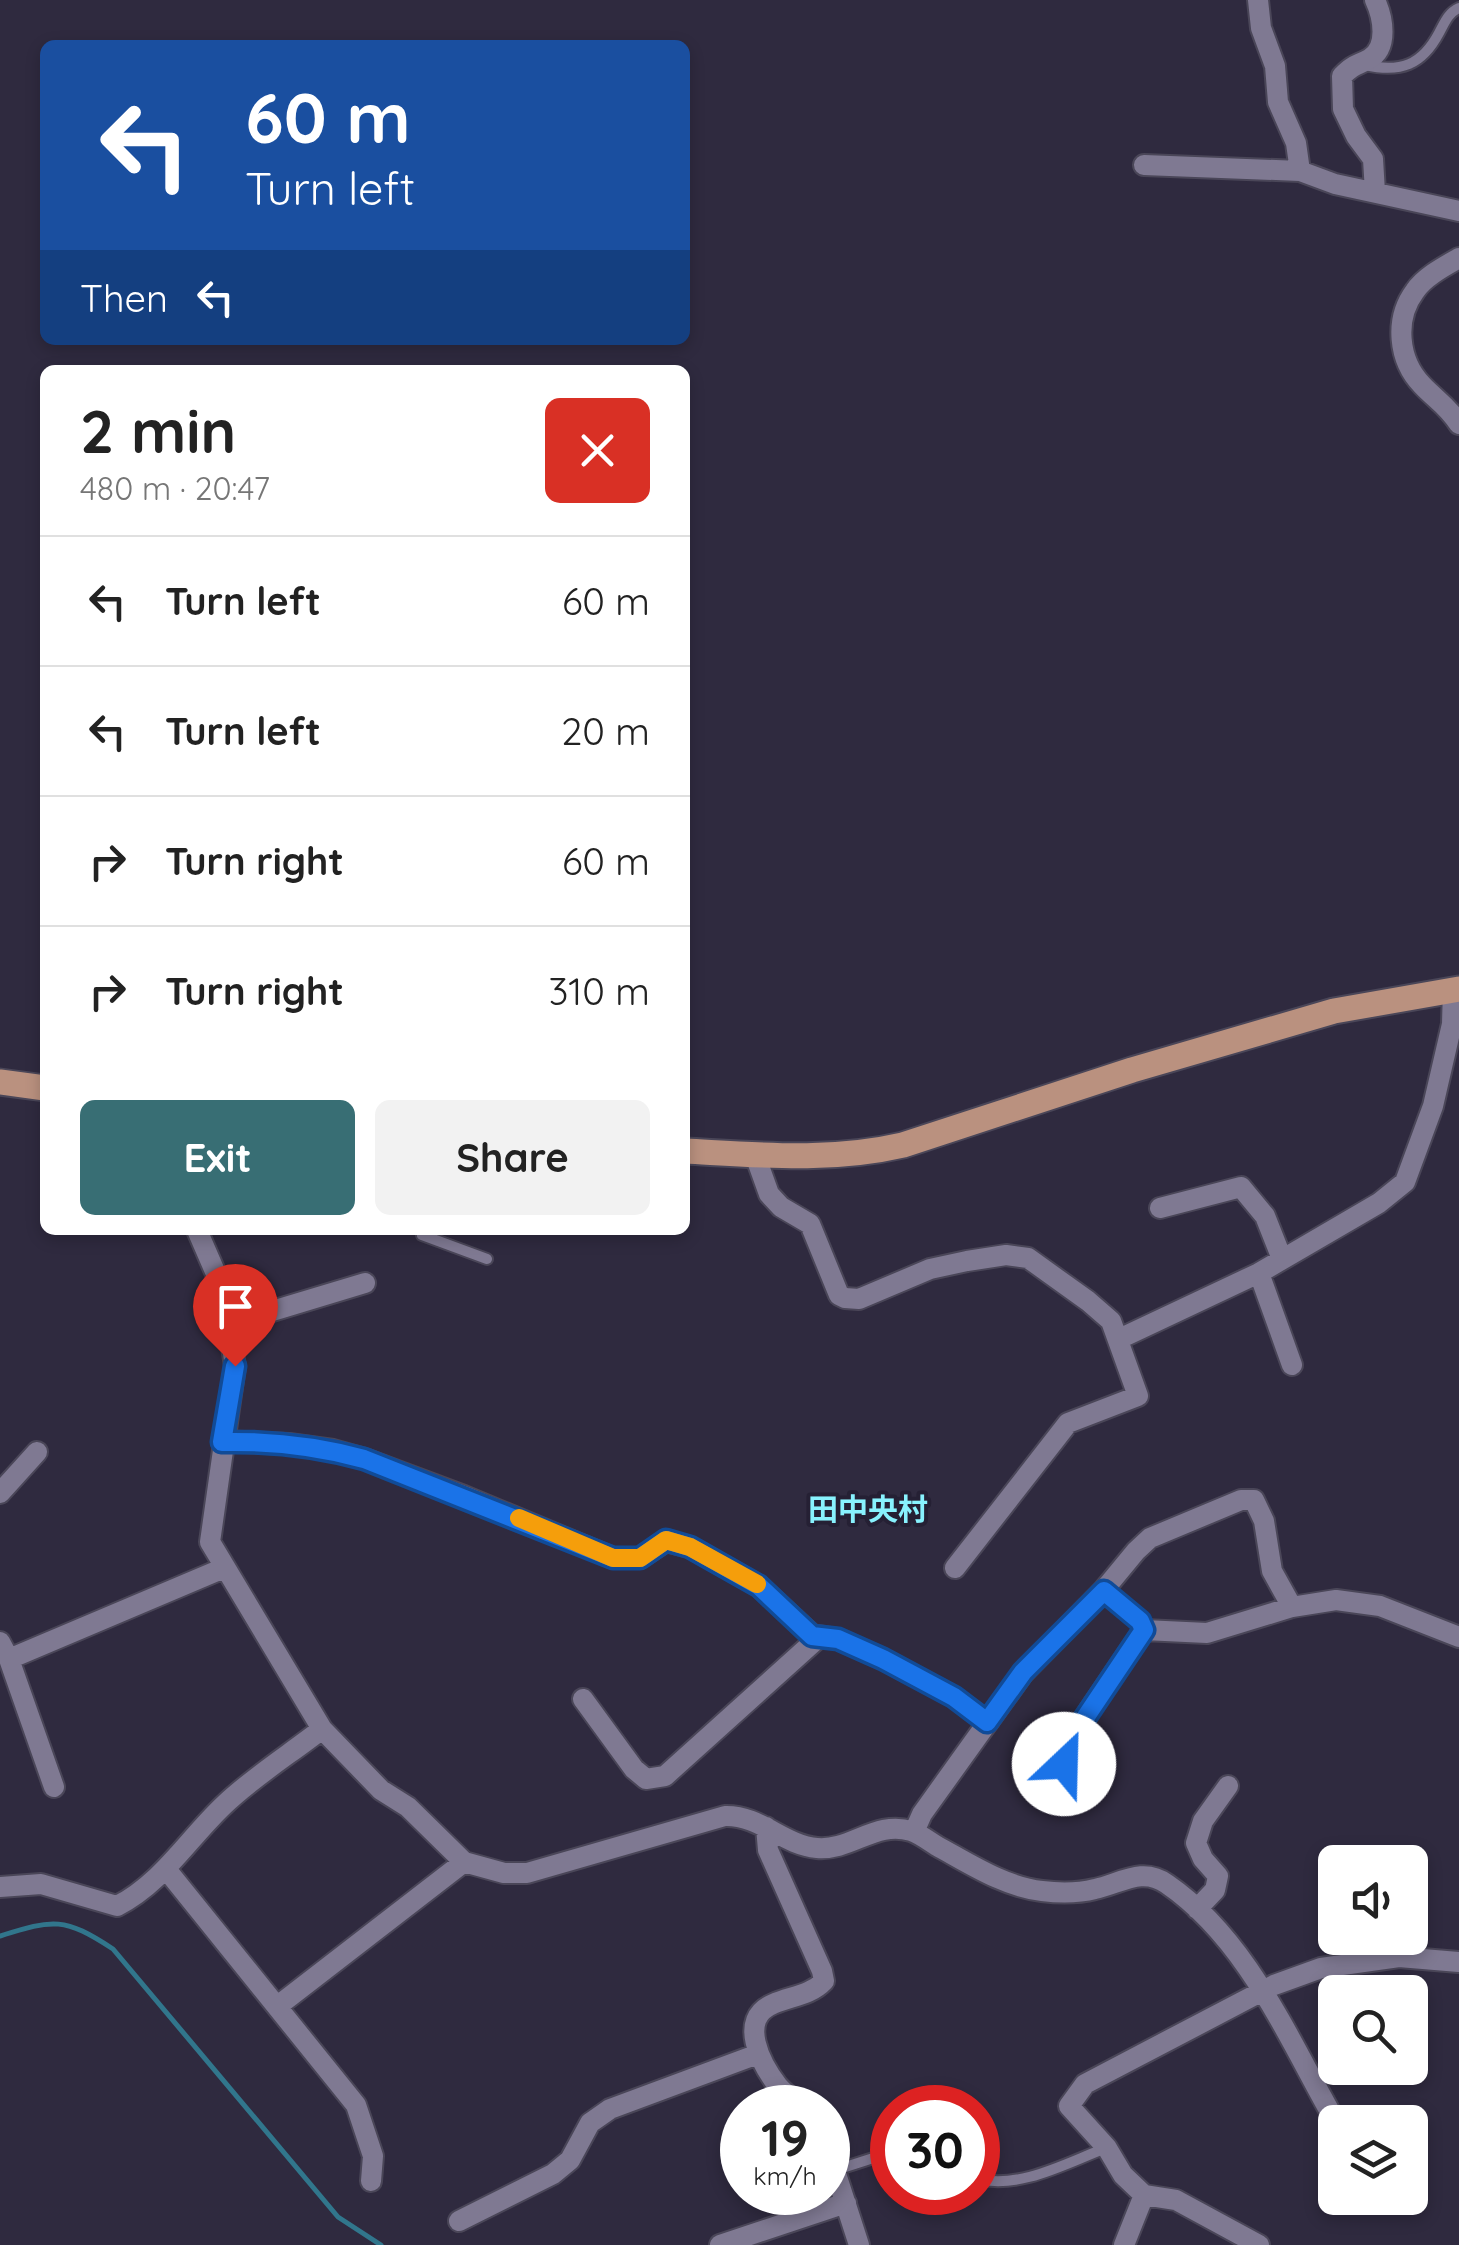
<!DOCTYPE html>
<meta charset="utf-8">
<style>
:root{--surface:#fff;--page:#f2f2f2;--text:#222;--muted:#767676;--line:#e0e0e0;--accent:#386e74}
body{margin:0;font-family:Quicksand,"Noto Sans SC",sans-serif;background:var(--page);color:var(--text);height:100vh;display:flex;flex-direction:column;font-size:38px;white-space:nowrap}
*{box-sizing:border-box;margin:0}
p{font-size:32px;color:var(--muted)}
.icon{flex:none;width:55px;height:55px;fill:none;stroke:currentColor;stroke-width:2;stroke-linecap:round;stroke-linejoin:round}
.map{position:relative;flex:1;overflow:hidden}
.panel{position:absolute;left:40px;top:365px;width:650px;height:870px;display:flex;flex-direction:column;background:var(--surface);border-radius:15px;box-shadow:0 5px 15px #0003}
.panel>*{flex:none}
.banner{position:absolute;left:40px;top:40px;width:650px;height:305px;border-radius:15px;box-shadow:0 5px 15px #0003;background:#1a4fa0;color:#fff;overflow:hidden}
.tools{position:absolute;left:1318px;top:1845px;display:grid;gap:20px}
.tools a{display:grid;place-items:center;width:110px;height:110px;border-radius:15px;background:var(--surface);box-shadow:0 5px 15px #0003;font-size:50px}
.speed{position:absolute;left:720px;top:2085px;display:flex;gap:20px;font-size:50px;font-weight:700;text-align:center}
.speed>*{display:grid;place-content:center;width:130px;height:130px;border-radius:50%;background:var(--surface);box-shadow:0 5px 15px #0003;line-height:1}
.speed small{font-size:25px;font-weight:400}
.speed .limit{border:15px solid #d22;background:#fff;color:#111}
.pin{position:absolute;display:grid;place-items:center;width:85px;height:85px;color:#fff;margin:-102px -42px;border-radius:50% 50% 50% 0;rotate:-45deg;box-shadow:0 0 10px #0007}
.pin .icon{rotate:45deg}
.me{position:absolute;width:110px;margin:-55px;rotate:24deg;stroke-linejoin:round;filter:drop-shadow(0 0 8px #0008)}
.turn{display:flex;align-items:center;gap:35px;height:210px;padding:0 40px;font-size:45px}
.turn .icon{width:130px;height:130px;stroke-width:2.5}
.turn b{display:block;font-size:70px;line-height:85px}
.then{display:flex;align-items:center;height:95px;padding:0 40px;background:#0003;gap:20px;font-size:38px}
.round{display:grid;place-items:center;flex:none;width:105px;height:105px;border-radius:15px;background:var(--page)}
.head{display:flex;align-items:center;justify-content:space-between;height:170px;padding:0 40px}
h1{font-size:60px;font-weight:800;line-height:75px}
.primary-button{display:flex;gap:20px;margin-top:auto;padding:20px 40px}
.primary-button a{flex:1;height:115px;border-radius:15px;background:var(--accent);color:#fff;font-size:40px;font-weight:800;line-height:115px;text-align:center}
.primary-button a+a{background:var(--page);color:var(--text)}
ul{padding:0;list-style:none}
li{display:flex;align-items:center;gap:30px;height:130px;padding:0 40px;border-top:2px solid var(--line)}
li div{flex:1}
li b{display:block;font-size:38px}
li em{font-style:normal}
.map>svg:first-child{display:block}
.lines{fill:none;stroke-linecap:round;stroke-linejoin:round}
.stream{stroke:#31768c;stroke-width:5}
.lane-casing{stroke:#4a4658;stroke-width:14}
.street-casing{stroke:#4a4658;stroke-width:24}
.primary-casing{stroke:#4a4658;stroke-width:29}
.lane{stroke:#7f7992;stroke-width:10}
.street{stroke:#7f7992;stroke-width:20}
.primary{stroke:#ba917f;stroke-width:25}
.route-casing{stroke:#114b97;stroke-width:25}
.route{stroke:#1a73e8;stroke-width:18}
.slow{stroke:#f59e0b;stroke-width:18}
.labels{text-anchor:middle;dominant-baseline:central;stroke-width:8;stroke-linejoin:round;paint-order:stroke}
.quarter-label{font-size:30px;font-weight:bold;fill:#88f2fe;stroke:#252034}
</style>
<div class="map">
<svg width="1459" height="2245" viewBox="0 0 1459 2245">
<rect width="100%" height="100%" fill="#2f2a3f"/>
<g class="lines">
<!-- stream -->
<path class="stream" d="M0,1936C54,1919 64,1917 113,1949L338,2217L381,2245"/>
<!-- lane casing -->
<g class="lane-casing">
<path id="lane" d="M1365,65C1401,73 1422,65 1439,33C1445,22 1448,13 1459,8
M423,1230L422,1235L487,1259
M1103,1591L1140,1621L1144,1630
M836,2170L892,2152
M978,2179C1021,2189 1066,2163 1106,2148"/>
</g>
<!-- street casing -->
<g class="street-casing">
<path id="street" d="M1258,0L1261,28L1275,66L1278,102L1296,143L1300,171
M1144,165L1300,171L1335,184L1459,211
M1375,192L1373,159L1356,136L1343,109L1342,76C1354,64 1356,66 1369,59C1389,48 1383,17 1375,0
M1459,258C1445,266 1424,277 1415,291C1394,319 1398,360 1422,385C1436,400 1447,405 1459,424
M755,1155L769,1194L781,1207L810,1224L839,1295L845,1298L859,1299L930,1269L967,1261L1006,1255L1028,1258L1088,1301L1111,1321L1138,1396L1068,1423L955,1568
M1160,1208L1241,1187L1265,1216L1282,1259
M197,1230L223,1290L235,1366L210,1542L322,1729L381,1790L408,1807L464,1862L504,1873H527L725,1816C760,1815 783,1845 817,1848C851,1851 876,1820 911,1831C920,1834 929,1841 937,1846C970,1864 1005,1887 1042,1891C1058,1893 1079,1893 1095,1889C1120,1884 1142,1866 1167,1884C1244,1937 1285,2031 1329,2110
M1259,1273L1292,1365
M229,1324L365,1283
M1119,1339L1259,1273L1379,1203L1405,1182L1433,1106L1452,1024L1453,989
M222,1441L289,1444L333,1450L365,1459L464,1496L613,1558H640L666,1541L690,1547L759,1586L812,1635L838,1639L883,1659L954,1697L987,1722
M0,1493L37,1452
M0,1642L9,1659L54,1787
M9,1659L224,1568
M583,1699L634,1769L646,1779L665,1776L818,1638
M1065,1764L1085,1717L1144,1630L1207,1633L1292,1607L1336,1600L1380,1606L1459,1637
M766,1827L768,1850L822,1971L824,1981C810,1996 790,1996 773,2004C737,2019 761,2064 778,2086C785,2094 794,2100 802,2108
M914,1832L922,1814L1023,1673L1103,1591L1136,1551L1150,1538L1241,1500H1254L1264,1521L1272,1571L1292,1607
M166,1869L356,2105L373,2156L371,2181
M0,1887L41,1884L117,1906C162,1883 188,1839 224,1805C253,1777 290,1754 322,1729
M1197,1909L1215,1890L1218,1876L1203,1859L1196,1843L1203,1821L1228,1786
M279,2005L464,1862
M828,2149L859,2245
M1144,2195L1176,2200L1259,2245
M459,2221L553,2174L570,2160L590,2123L610,2109L758,2054
M720,2245L846,2203
M1124,2245L1144,2195L1123,2175L1107,2148L1069,2106L1085,2084L1274,1985L1321,1968L1399,1957L1459,1962"/>
</g>
<!-- primary casing -->
<g class="primary-casing">
<path id="primary" d="M0,1082L45,1088
M685,1151C759,1155 830,1162 903,1145L1132,1070L1334,1011L1459,989"/>
</g>
<!-- lane -->
<use href="#lane" class="lane"/>
<!-- street -->
<use href="#street" class="street"/>
<!-- primary -->
<use href="#primary" class="primary"/>
</g>
<g class="lines">
<!-- route casing -->
<g class="route-casing">
<path id="route" d="M235,1366L222,1442C270,1441 317,1446 364,1459L613,1558H640L666,1540L690,1547L759,1586L812,1636L838,1639L883,1659L954,1697L987,1722L1023,1672L1104,1591L1140,1621L1144,1630L1085,1718L1064,1764"/>
</g>
<!-- route -->
<use href="#route" class="route"/>
<!-- slow -->
<path class="slow" d="M519,1518L613,1558H640L666,1540L690,1547L757,1584"/>
</g>
<g class="labels">
<!-- quarter labels -->
<g class="quarter-label">
<text x="868" y="1509">田中央村</text>
</g>
</g>
</svg>
<div class="tools">
<a><svg class="icon" aria-label="sound" viewBox="0 0 24 24"><path d="M4 9h4l5-4v14l-5-4H4zM17 9q2 3 0 6"/></svg></a>
<a><svg class="icon" aria-label="search" viewBox="0 0 24 24"><circle cx="10" cy="10" r="6"/><path d="M15 15l6 6"/></svg></a>
<a><svg class="icon" aria-label="layers" viewBox="0 0 24 24"><path d="M12 4l9 5-9 5-9-5zM3 14l9 5 9-5"/></svg></a>
</div>
<div class="speed"><div>19<small>km/h</small></div><div class="limit">30</div></div>
<div class="pin" style="left:235px;top:1366px;background:#d93025"><svg class="icon" aria-label="arrive" viewBox="0 0 24 24"><path d="M6 21V4h12l-3 4 3 4H6"/></svg></div>
<svg class="me" style="left:1064px;top:1764px" viewBox="-20 -20 40 40"><circle r="19" fill="#fff"/><path d="M0-13L10 11 0 6-10 11z" fill="#1a73e8"/></svg>
<div class="banner">
<div class="turn"><svg class="icon" aria-label="left" viewBox="0 0 24 24"><path d="M17 20v-9H6M10 6l-5 5 5 5"/></svg><div><b>60 m</b>Turn left</div></div>
<div class="then">Then<svg class="icon" aria-label="left" viewBox="0 0 24 24"><path d="M17 20v-9H6M10 6l-5 5 5 5"/></svg></div>
</div>
<section class="panel">
<div class="head"><div><h1>2 min</h1><p>480 m · 20:47</p></div><a class="round" style="background:#d93025;color:#fff"><svg class="icon" aria-label="close" viewBox="0 0 24 24"><path d="M6 6l12 12M18 6L6 18"/></svg></a></div>
<ul>
<li><svg class="icon" aria-label="left" viewBox="0 0 24 24"><path d="M17 20v-9H6M10 6l-5 5 5 5"/></svg><div><b>Turn left</b></div><em>60 m</em></li>
<li><svg class="icon" aria-label="left" viewBox="0 0 24 24"><path d="M17 20v-9H6M10 6l-5 5 5 5"/></svg><div><b>Turn left</b></div><em>20 m</em></li>
<li><svg class="icon" aria-label="right" viewBox="0 0 24 24"><path d="M7 20v-9h11M14 6l5 5-5 5"/></svg><div><b>Turn right</b></div><em>60 m</em></li>
<li><svg class="icon" aria-label="right" viewBox="0 0 24 24"><path d="M7 20v-9h11M14 6l5 5-5 5"/></svg><div><b>Turn right</b></div><em>310 m</em></li>
</ul>
<div class="primary-button"><a>Exit</a><a>Share</a></div>
</section>
</div>
